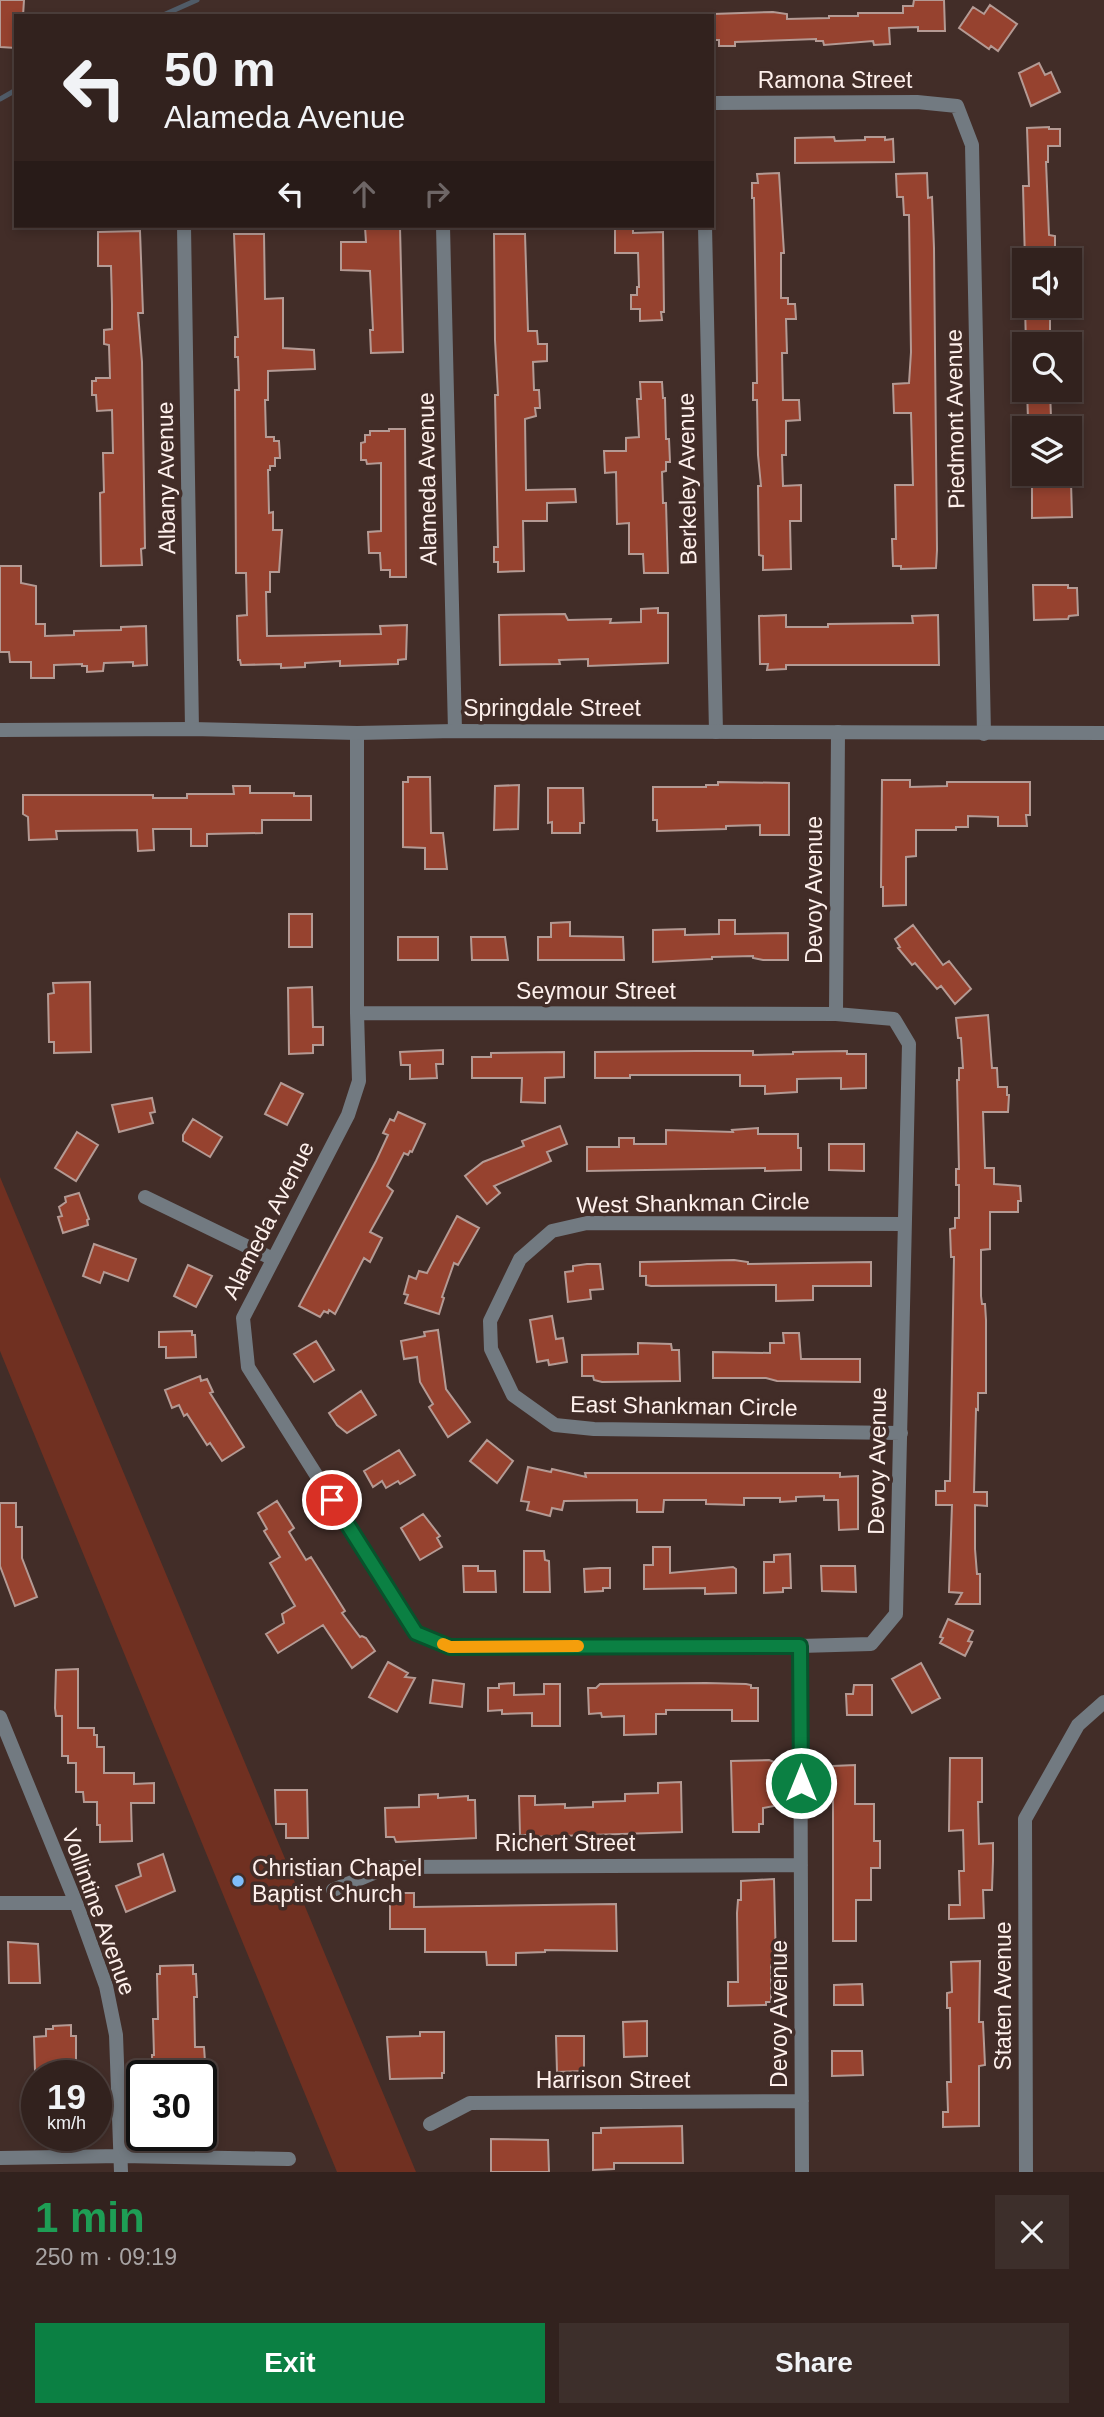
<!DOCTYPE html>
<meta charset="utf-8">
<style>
:root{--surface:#32221e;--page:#3d2f2b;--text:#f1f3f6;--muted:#a8a4a4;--line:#4d3f3c;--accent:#0b8043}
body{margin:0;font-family:Arial,sans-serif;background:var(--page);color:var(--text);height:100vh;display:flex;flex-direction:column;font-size:26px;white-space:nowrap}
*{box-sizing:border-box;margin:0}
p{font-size:23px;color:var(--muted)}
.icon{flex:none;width:38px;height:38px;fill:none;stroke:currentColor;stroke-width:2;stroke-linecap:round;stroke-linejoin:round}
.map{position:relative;height:2172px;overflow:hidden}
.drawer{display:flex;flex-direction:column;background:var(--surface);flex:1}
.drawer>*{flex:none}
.hud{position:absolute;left:14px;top:14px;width:700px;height:214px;border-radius:0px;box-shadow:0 4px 10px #0003,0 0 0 2px var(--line);background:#32221e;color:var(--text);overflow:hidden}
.tools{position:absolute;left:1012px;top:248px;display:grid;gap:14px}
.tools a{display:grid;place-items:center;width:70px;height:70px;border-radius:0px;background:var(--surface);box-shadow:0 4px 10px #0003,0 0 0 2px var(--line);font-size:35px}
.speed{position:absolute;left:21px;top:2060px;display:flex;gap:14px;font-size:35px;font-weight:700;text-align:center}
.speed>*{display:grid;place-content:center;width:91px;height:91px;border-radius:50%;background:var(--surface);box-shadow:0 4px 10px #0003,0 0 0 2px var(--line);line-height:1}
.speed small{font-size:18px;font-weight:400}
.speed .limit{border:4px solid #111;border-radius:10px;background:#fff;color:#111}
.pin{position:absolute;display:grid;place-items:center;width:60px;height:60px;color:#fff;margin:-30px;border:4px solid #fff;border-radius:50%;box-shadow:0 2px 7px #0007}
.me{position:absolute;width:77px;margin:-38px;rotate:0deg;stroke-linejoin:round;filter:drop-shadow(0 0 5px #0008)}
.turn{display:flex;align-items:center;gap:24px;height:147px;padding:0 35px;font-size:32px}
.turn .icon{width:91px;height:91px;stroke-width:2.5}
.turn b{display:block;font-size:49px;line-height:60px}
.lanes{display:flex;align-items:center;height:66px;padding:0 35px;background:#0003;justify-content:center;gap:35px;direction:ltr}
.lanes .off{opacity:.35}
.round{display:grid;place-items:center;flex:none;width:74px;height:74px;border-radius:0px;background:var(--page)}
.headline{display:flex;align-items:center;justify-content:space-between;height:119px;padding:0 35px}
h1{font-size:42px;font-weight:700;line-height:52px;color:#1e9e55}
.button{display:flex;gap:14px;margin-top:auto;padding:14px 35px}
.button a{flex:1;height:80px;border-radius:0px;background:var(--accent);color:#fff;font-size:28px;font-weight:700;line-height:80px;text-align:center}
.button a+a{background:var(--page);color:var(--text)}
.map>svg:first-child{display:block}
.green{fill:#703021}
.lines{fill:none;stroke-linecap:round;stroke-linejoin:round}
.stream{stroke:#505b67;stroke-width:5}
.building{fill:#96422f;stroke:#b49a94;stroke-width:2}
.minor{stroke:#727a81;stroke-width:14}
.tertiary{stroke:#727a81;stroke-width:14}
.route-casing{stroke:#07532c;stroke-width:18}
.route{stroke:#0b8043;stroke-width:12}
.slow{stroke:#f59e0b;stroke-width:12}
.poi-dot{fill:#7fbdfa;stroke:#422d28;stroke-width:2.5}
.labels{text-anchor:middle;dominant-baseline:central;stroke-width:7;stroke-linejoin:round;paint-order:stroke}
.street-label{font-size:23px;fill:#fef0ec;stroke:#422d28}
.poi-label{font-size:23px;fill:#fef0ec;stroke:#422d28;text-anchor:start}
</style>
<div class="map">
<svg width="1104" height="2172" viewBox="0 0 1104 2172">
<rect width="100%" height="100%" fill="#422d28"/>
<!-- green -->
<path class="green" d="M0,1177L416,2172H337L0,1351Z"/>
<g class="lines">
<!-- stream -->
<path class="stream" d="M161,16L197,0
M0,99L16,90"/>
</g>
<!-- building -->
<path class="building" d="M0,0H24L23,16H16V48L0,47Z
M914,0H944L945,31H918V27L889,28L890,44L874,45L873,41L824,45L823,41H816V39L735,42V46H719V40H713L712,36V14L773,12L787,14V19L829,18V16H858V13H903V6H913Z
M990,5L1017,24L998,51L991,46L989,49L959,28L973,7L984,14Z
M1039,63L1045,75L1051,72L1060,92L1031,106L1019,73Z
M1049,127V129H1060V146H1048V162H1046L1049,235L1055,236V252L1049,253V261H1025L1023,186H1029L1027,128Z
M834,137L835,141L865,140V137H885V140L893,139L894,162L795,163V138Z
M779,173L784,253H781V298H788V304H795L796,319H786L787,353H782L783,400H799L800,420L786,421V455H782L783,486L801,485V521H790L791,569L763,570V556L759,555L758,486H761L758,455L757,400H753V383H757L754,198H752V183H758L757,174Z
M927,173L928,198L932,197L934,248L937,550L936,568L901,569V566H893L892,539H896L895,485H913L911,413H894L893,384L909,383L911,352L909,215H904L903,197H897L896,174Z
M615,226H633V233L663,232L664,312H661L662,320L640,321V309H631V295H637V287H639L638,253H615Z
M365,227H400L403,352L371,353L370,330H373L370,271L341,270V242H366Z
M140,231L143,313H138L142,362L145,548L141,549L142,565L101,566L100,493L104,492L103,453H113L112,410L97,411L96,395H92V381H96V378H110L109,345L104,344V330L112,329V304L111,266H98V232Z
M234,234H264L265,299L283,298V348L314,350L315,369L268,371V400H265L266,437H274V441H279L280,458H275V466H270V470H268L269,513L273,512V530H282L279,572H270V592H266L267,636L381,634L380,626L407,625L406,659L398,660V664L340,666V661L305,663V667L281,668V664L241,665L240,660H238L237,616L247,615L246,573H236L235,390H239L238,357H235V337H238Z
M494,234H525L528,331H537L538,344H547V361L533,362L534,390H539L540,408H535L536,416L525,419L526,490L575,489L576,502L547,503V521H523L524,571L498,572V562H494V547H498L495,395H498L495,340Z
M1025,306H1050V345H1026Z
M640,382H662L663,398H665L666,439H669L670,462H666V471L662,472L663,503H666L668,573H644L643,554H629V523L617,524L616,472L605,473L604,451H626V438L639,437L637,399H641Z
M1027,390H1050L1051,418L1028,419Z
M389,429H405L406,577H390V570H381L380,553H369L368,532L381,531V463L367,464L366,460H361V443L365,442V435H370V431H389Z
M1071,482L1072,517L1032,518V483Z
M0,566H21V583L36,586V624H45V636L74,635V631L121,630V627L146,626L147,665L133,666V662L104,663L103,671L87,672V666H82V664L54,665V678H31V662H10L9,652H0Z
M1033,585H1068V588H1077L1078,615L1069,616L1068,619L1034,620Z
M658,608V613H668V663L588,666V659L559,660L560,664L500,665L499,615L565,614L568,620L611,619L610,623L641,622V609Z
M786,615V627H828V624L913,623L912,616L938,615L939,665H786V669L767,670L768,664H760L759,616Z
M408,777H430L431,833H443L447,869H425V848L403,847V782H408Z
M882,780H910V787L947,786V782H1030V815H1026L1027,826H998V817L968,816V827H956V830H916V856L906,857V905L883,906V887H881Z
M718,782L789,783V835H760V825L726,826V829L657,831V820H653V787H706V785H718Z
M519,785L518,829L494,830L495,786Z
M233,786H250V793H294V796H311V820H262V833L207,834V846H191V829H153L154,850L138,851L137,830L56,831L57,839L29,840L28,817L23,814V795H153V798H187V794H234Z
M548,788H583L584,823H580V833H552V822L548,823Z
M289,914H312V947H289Z
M719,920H735V934L788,933V960H763L753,958V956L712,957V959L653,962V930L685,929V935L719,934Z
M570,922V936L623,937L624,960H538V937H551V923Z
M913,925L943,965L949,961L971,989L955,1004L941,986L937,989L915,963L912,965L898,948L900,947L895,939Z
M398,937H438V960H398Z
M471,937H505L508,960H472Z
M90,982L91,1052L54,1053V1042H49L48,994L54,993L53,983Z
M312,987L313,1027H323V1045H313V1053L289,1054L288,988Z
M988,1015L992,1068H997L998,1087H1007V1095H1009L1008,1112H983L985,1168H994V1184L1020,1186L1021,1201H1018V1212H990V1249L981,1250V1296L982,1304H985L986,1320V1393H978V1410L976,1409L974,1492H987V1506L975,1505V1549L977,1574H980V1604H956L962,1593L949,1592L952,1505H936V1491H945V1481H950L954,1257H951L950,1229L955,1228V1218H959V1185H956V1169H959L957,1080H959V1068H963L961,1038H958L956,1018Z
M443,1050V1064H436L437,1078L410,1079V1065H401L400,1052Z
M696,1051H753V1055L793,1054V1052L847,1051V1054H866V1088L841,1089V1078L797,1079V1092L765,1094V1086H740V1075H630V1078H595V1052Z
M564,1052V1077L545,1078V1103L521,1102L522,1078H472V1057H491V1053Z
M281,1083L303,1094L287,1125L265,1114Z
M152,1098L155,1112L150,1113L153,1123L119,1132L112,1105Z
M398,1112L425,1124L412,1152L410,1151L408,1155L404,1153L387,1186L393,1191L370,1232L382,1238L370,1262L364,1258L335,1314L329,1310L328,1313L324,1311L320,1317L299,1306L376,1161L388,1135L383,1133L390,1119L394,1121Z
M193,1119L222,1137L210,1157L183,1141V1135Z
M560,1126L567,1144L547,1152L551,1161L494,1186L500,1193L487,1204L465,1176L483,1162L524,1146L522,1141Z
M758,1128V1134H798V1148H801V1170L765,1171V1168L587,1171V1147H619V1138H634V1144H666V1130L733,1132L732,1130Z
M77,1132L98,1145L76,1181L55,1168Z
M829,1144H864V1171L829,1170Z
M79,1193L89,1219L87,1220L88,1225L63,1233L58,1217L62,1216L59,1207L66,1202L65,1197Z
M457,1216L479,1228L458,1265L454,1263L442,1297L444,1298L439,1314L405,1303L408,1295L404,1294L409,1276L416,1279L419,1271L427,1273Z
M94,1244L136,1259L128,1281L104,1272L100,1283L83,1276Z
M734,1260L748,1262V1264L871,1262V1286H813V1300L776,1301V1285L651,1286L646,1285V1276H640V1262Z
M587,1264H600L603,1289L590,1290L591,1299L568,1302L565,1272L573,1271V1266Z
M188,1265L212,1276L196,1307L174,1296Z
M552,1316L556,1339L563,1338L567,1362L549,1365L548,1360L537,1362L530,1320Z
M438,1330L446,1389L470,1422L448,1437L429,1407L433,1404L420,1382L417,1357L404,1359L401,1341L425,1336L424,1332Z
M192,1331V1335H195L196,1357L166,1358V1347H159V1332Z
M783,1333H799L801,1359H860V1382L777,1381L766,1378H713V1352L770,1353V1343H784Z
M316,1341L334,1370L314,1382L294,1354Z
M638,1343L671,1344L672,1350H679L680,1381L602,1382L594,1380L593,1376H582V1355L638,1354Z
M200,1376L201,1381L207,1379L213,1392L210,1393L244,1447L222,1461L210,1443L207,1445L187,1414L184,1416L179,1405L172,1408L165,1390Z
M361,1391L376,1415L347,1433L337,1425L329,1413Z
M487,1440L513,1461L497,1483L470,1461Z
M399,1450L415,1475L400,1484L398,1481L386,1488L382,1481L373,1487L364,1471Z
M528,1467L551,1472L552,1469L586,1477L585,1473H840V1477L858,1476V1529L839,1530L838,1500H824V1496L796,1497V1501L780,1502V1498H744V1505L706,1504V1500H664L663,1512H637V1500L564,1501L562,1510L552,1508L550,1516L527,1510L529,1502L521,1501Z
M277,1501L294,1528L289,1532L306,1560L311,1557L345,1611L342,1613L360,1637L362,1636L366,1638L375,1651L352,1668L323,1625L278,1653L266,1634L284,1623L282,1614L295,1606L270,1563L280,1557L264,1531L267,1529L258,1513Z
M0,1503H16V1527H22V1558L37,1597L15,1606L0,1566Z
M423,1514L440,1536L437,1538L442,1547L420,1560L401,1528Z
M653,1547H670V1573L733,1567L736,1569V1593L705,1594V1588L644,1589V1565H653Z
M524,1551H544L545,1560L549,1561L550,1592H524Z
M790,1554L791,1588H783V1592L764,1593V1562H774V1555Z
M463,1566H478V1571H495L496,1592H464Z
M821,1566H855L856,1592L822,1591Z
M600,1568H610V1588H603V1591L585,1592L584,1569Z
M948,1619L973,1631L968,1641L972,1642L965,1656L940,1643L943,1638L940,1637Z
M388,1662L408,1673L405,1677L415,1678L397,1712L369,1697Z
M921,1663L940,1698L912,1713L892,1679Z
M78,1669V1728H94V1735H97V1747H104V1773H134V1784L154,1783V1803H131L132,1841L100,1842V1825H97V1802H84L83,1792H76V1763H68V1756H62V1716H56L55,1708L56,1670Z
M433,1680L464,1684L462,1707L430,1703Z
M514,1683V1695L544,1694V1684H560V1726H532V1713L502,1714V1710L488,1711V1688H499V1684Z
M706,1683L746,1684L751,1685V1688H758V1721H732V1710H666V1714H656V1734L624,1735V1716L602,1717L601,1713L589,1714L588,1688H596L600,1684Z
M854,1685H872V1715H847L846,1694H853Z
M950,1758H982V1802H978L979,1844L993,1843V1861L992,1890H983L984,1918L949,1919V1905H960L959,1871H964L963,1830L949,1831Z
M769,1760L774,1762V1806L763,1808V1824H759V1832H733L731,1761Z
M855,1765V1804H874V1841H880V1868H871V1900H856V1941H833V1766Z
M681,1782L682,1832L530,1837V1835H520L519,1796H535V1805L565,1804V1808L593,1807V1802L625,1801V1794L658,1793V1783Z
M275,1790H307L308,1838H286V1824H276Z
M438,1794V1798L468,1796V1800H475L476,1838L396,1842L394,1837H386L385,1808L419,1807V1795Z
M163,1854L175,1891L126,1912L116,1886L141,1876L138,1864Z
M774,1879L776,1965H771V2002H766V2005L728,2006V1982H738L737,1913L738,1900H741V1881Z
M390,1893H414V1907L616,1904L617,1951L545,1950V1952L516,1953V1965H487L486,1952H425V1929H390Z
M8,1942L38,1944L40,1983H9Z
M980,1961L979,2022H983L985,2065L979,2066V2126L943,2127V2112H948L947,2082H951L950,2008H947V1993L952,1992L951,1962Z
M193,1965V1974H196L197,1997H194L195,2047H204L206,2076H160L159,2071H152V2055H154L153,2019H158L157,1974H160V1966Z
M862,1984L863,2005H834V1985Z
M647,2021V2056L624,2057L623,2022Z
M71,2025V2036H76V2061L52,2063V2070L35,2071L34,2037L46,2036V2029H53V2026Z
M420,2032H444V2073H442V2078L390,2079L387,2037L420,2036Z
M556,2036H584V2071L557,2072Z
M832,2051H862L863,2075L832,2076Z
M682,2126L683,2163H614V2169L593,2170V2133H601V2128Z
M491,2139L548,2140L549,2172H491Z"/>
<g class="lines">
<!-- minor -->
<path class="minor" d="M712,103L917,102L957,106L972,145L984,734
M184,226L192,729
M443,226L455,731
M705,226L716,732
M357,733V1013L359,1081L348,1115L243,1318L248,1367L416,1633L450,1647L800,1646L871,1644L896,1614L909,1044L894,1019L836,1014L357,1013
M836,1014L838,732
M145,1197L273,1259
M901,1433L594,1429L555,1425L513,1395L491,1349L490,1321L520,1259L552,1231L587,1223L904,1224
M800,1646L802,2172
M0,1717L76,1903L106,1986L116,2035L121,2172
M333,1890L388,1867L801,1865
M0,1903H76
M430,2124L470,2103L802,2101
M0,2158L121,2156L289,2159
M1026,2172L1025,1819L1078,1725L1104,1702"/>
<!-- tertiary -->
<path class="tertiary" d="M0,730L192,729L357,733L455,731L1104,733"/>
</g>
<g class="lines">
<!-- route casing -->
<g class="route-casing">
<path id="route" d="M332,1500L416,1633L450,1647L800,1646L801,1783"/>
</g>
<!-- route -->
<use href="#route" class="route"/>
<!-- slow -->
<path class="slow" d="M443,1644L450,1647L578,1646"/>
</g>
<!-- markers -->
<circle class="poi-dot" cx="238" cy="1881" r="7"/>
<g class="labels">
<!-- street labels -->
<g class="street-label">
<text x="835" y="80">Ramona Street</text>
<text transform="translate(955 419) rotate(-91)">Piedmont Avenue</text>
<text transform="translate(166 478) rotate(-91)">Albany Avenue</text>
<text transform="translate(427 479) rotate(-91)">Alameda Avenue</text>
<text transform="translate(687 479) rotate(-91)">Berkeley Avenue</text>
<text x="552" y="708">Springdale Street</text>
<text transform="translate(814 890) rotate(-90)">Devoy Avenue</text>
<text x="596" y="991">Seymour Street</text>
<text transform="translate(693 1203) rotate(-1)">West Shankman Circle</text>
<text transform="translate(268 1220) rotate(-63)">Alameda Avenue</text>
<text transform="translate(684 1406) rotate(1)">East Shankman Circle</text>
<text transform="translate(877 1461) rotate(-89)">Devoy Avenue</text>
<text x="565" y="1843">Richert Street</text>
<text transform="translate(99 1912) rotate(70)">Vollintine Avenue</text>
<text transform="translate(1003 1996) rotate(-90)">Staten Avenue</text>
<text transform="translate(779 2014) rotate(-90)">Devoy Avenue</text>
<text x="613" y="2080">Harrison Street</text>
</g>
<!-- poi labels -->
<g class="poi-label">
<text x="252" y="1868">Christian Chapel<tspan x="252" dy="26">Baptist Church</tspan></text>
</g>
</g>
</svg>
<div class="tools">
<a><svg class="icon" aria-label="sound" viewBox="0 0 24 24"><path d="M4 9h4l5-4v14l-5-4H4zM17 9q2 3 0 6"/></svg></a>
<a><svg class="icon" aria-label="search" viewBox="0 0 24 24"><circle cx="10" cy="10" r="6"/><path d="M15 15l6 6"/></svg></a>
<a><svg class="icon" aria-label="layers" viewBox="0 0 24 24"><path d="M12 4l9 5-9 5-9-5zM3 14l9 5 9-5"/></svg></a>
</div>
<div class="speed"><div>19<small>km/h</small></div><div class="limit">30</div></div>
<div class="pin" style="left:332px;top:1500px;background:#d93025"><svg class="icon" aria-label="arrive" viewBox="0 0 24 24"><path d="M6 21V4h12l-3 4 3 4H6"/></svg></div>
<svg class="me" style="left:801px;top:1783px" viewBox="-20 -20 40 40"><circle r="17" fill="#0b8043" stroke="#fff" stroke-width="3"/><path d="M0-11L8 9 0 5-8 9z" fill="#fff"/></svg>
<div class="hud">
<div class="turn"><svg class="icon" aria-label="left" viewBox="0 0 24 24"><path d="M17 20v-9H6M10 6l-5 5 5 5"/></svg><div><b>50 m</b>Alameda Avenue</div></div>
<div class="lanes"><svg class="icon" aria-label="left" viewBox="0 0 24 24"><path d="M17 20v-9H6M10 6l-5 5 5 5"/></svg><svg class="icon off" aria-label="ahead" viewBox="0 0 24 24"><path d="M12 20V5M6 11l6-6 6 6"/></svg><svg class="icon off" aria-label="right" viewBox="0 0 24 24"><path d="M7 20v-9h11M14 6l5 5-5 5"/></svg></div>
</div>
</div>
<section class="drawer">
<div class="headline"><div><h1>1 min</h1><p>250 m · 09:19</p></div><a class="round"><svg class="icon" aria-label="close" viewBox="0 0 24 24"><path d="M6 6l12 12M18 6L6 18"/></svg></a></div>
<div class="button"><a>Exit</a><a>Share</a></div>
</section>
